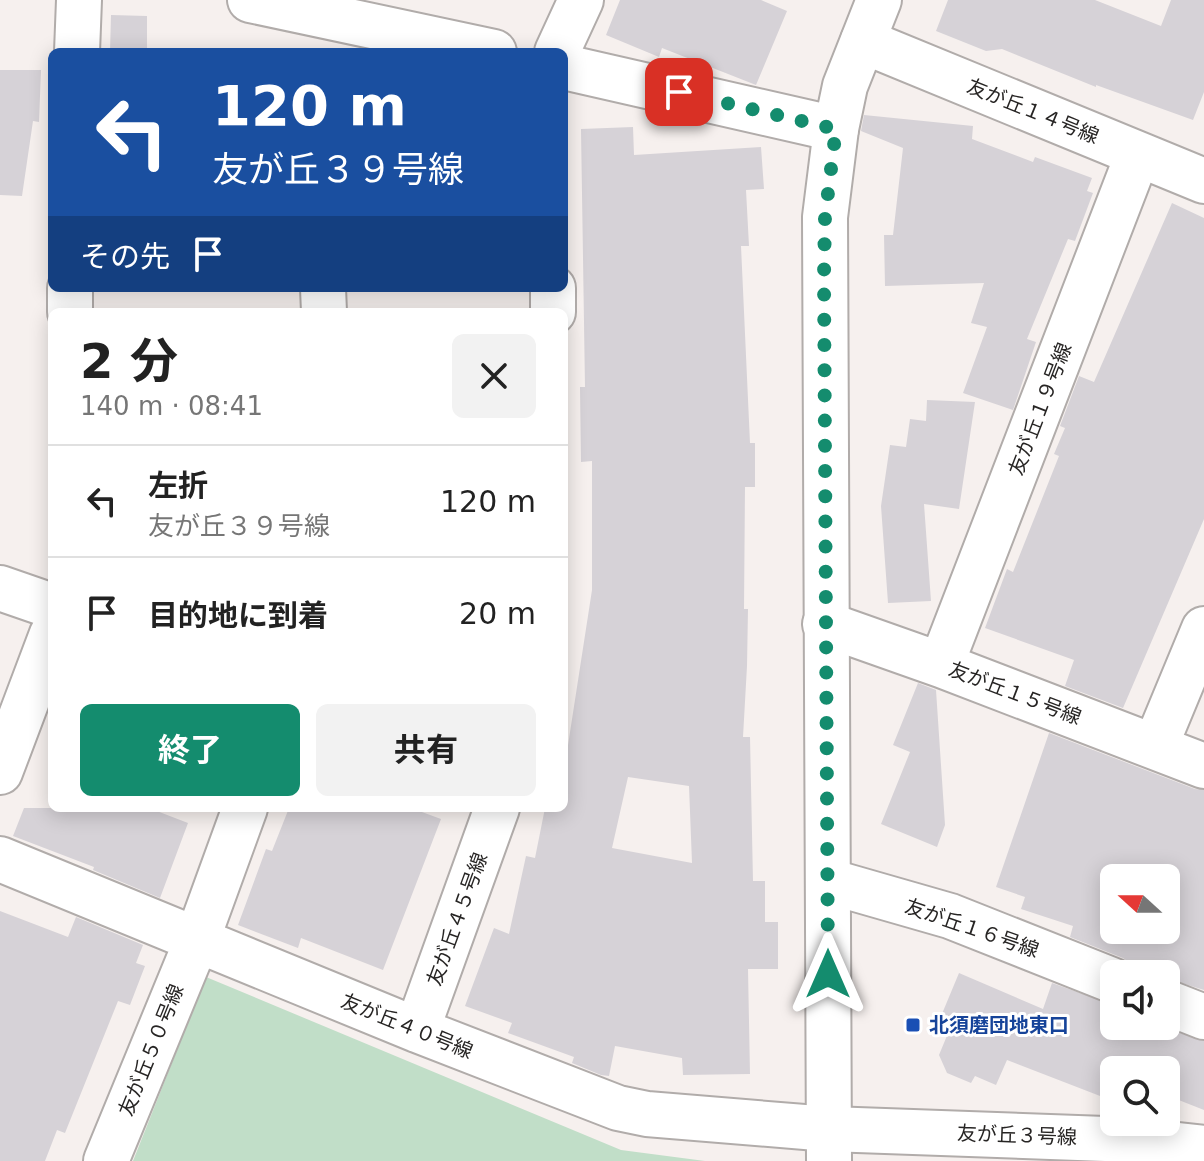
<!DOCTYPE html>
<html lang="ja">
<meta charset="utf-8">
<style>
:root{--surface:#fff;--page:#f2f2f2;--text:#222;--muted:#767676;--line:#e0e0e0;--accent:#148c6e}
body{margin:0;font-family:"DejaVu Sans","Noto Sans JP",sans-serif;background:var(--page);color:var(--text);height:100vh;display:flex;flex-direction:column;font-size:30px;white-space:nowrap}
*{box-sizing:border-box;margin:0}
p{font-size:26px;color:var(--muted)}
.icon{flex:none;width:44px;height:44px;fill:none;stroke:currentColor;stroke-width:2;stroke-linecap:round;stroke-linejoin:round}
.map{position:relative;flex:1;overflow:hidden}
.panel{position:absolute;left:48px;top:308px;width:520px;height:504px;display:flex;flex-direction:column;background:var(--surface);border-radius:12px;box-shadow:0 4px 20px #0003}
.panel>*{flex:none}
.banner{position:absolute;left:48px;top:48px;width:520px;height:244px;border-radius:12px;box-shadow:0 4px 20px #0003;background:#1a4fa0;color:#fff;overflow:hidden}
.needle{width:52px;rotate:291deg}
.fabs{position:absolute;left:1100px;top:864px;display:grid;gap:16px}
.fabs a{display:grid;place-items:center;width:80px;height:80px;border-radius:12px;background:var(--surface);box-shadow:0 4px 20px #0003;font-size:40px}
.pin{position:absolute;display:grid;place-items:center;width:68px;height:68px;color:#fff;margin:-34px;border-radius:16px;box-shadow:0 4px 12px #0006}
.me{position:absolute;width:88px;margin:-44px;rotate:0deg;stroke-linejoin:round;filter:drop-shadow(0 0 6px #0008)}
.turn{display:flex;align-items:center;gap:28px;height:168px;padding:0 32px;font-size:36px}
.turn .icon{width:104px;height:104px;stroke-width:2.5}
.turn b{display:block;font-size:56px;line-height:68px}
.then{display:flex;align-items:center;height:76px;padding:0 32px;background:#0003;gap:16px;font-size:30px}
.round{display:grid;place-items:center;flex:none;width:84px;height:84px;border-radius:12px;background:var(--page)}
.overview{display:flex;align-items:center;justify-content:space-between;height:136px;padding:0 32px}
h1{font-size:48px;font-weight:700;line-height:60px}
.cta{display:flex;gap:16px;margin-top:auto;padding:16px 32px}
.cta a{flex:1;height:92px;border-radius:12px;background:var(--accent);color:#fff;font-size:32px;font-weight:700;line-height:92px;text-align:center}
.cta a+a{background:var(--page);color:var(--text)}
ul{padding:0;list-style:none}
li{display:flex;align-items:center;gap:24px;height:112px;padding:0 32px;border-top:2px solid var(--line)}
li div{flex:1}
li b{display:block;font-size:30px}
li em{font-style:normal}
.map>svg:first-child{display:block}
.green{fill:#c1dec8}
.building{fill:#d6d2d7;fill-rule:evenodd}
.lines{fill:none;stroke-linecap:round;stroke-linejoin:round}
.street-casing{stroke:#b1acaa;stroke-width:48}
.secondary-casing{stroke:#b1acaa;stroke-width:48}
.street{stroke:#fff;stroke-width:44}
.secondary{stroke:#fff;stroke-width:44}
.route{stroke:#148c6e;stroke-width:14;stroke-dasharray:0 25.2}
.transit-dot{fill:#1a4fb4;stroke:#fff;stroke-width:3}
.labels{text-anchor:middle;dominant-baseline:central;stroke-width:6;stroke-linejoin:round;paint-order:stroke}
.street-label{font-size:20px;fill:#272524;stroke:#fff}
.transit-label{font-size:20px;font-weight:bold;fill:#164399;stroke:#fff;text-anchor:start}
</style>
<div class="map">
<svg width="1204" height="1161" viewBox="0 0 1204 1161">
<rect width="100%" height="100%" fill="#f6f0ee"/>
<!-- green -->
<path class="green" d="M206,977L621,1150L705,1161H133Z"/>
<!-- building -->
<path class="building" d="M620,0H761L787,11L756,85L662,48L659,57L606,35Z
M948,0H1095L1161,26L1171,0H1204V92L1193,120L1096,85V87L1002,49L986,51L936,31Z
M111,15L147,16V52H110Z
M0,70H41L39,122L33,121L22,196L0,195Z
M864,115L973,126L972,139L1033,162L1035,157L1092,178L1087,191L1093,193L1075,241L1068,239L1027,339L1036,342L1013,410L963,393L987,327L971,323L984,283L885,286L884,235H893L903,148L861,131Z
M633,127L634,155L761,147L764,189L746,190L749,246H741L750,443H755V487H745L744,609H748L747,666L743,737H750L753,881H765V922H778V969H748L750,1074L683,1075L682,1058L615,1046L609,1076L601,1075L572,1063L574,1057L508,1033L512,1023L465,1006L494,928L509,934L526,856L535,858L545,808H564V771L592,590V461L581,462L580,387H585L581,129ZM628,777L689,786L692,863L612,848Z
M1172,203L1204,218V519L1123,708L1065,686L1074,660L985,628L1007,569L1013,572L1059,456L1054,454L1065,428L1060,426L1079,376L1094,382Z
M927,400L975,402L959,509L924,504L931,601L888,603L881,506L890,445L906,447L910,419L926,421Z
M918,683L936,690L945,825L937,847L881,824L910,752L893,745Z
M1049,733L1195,789L1204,790V990L1166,978V974H1137L1133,965L1123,958L1070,937L1073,926L1021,909L1025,897L996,887ZM1114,878H1166V930H1114Z
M24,808H149L188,823L160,898L93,870L94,867L13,836Z
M289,808H411L441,819L383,970L301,938L298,948L238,925L266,849L272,851Z
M0,911L68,937L76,917L143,945L136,963L145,966L130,1005L118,1001L65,1133L57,1130L45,1161H0Z
M959,973L1043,1009L1052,983L1114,1005V1026H1159L1204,1041V1110L1166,1095V1070H1114L1113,1101L1007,1060L996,1085L975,1076L971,1083L947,1073L939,1055L951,1026L939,1021Z"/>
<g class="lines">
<!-- street casing -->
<g class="street-casing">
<path id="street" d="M250,0L494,52
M863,41L1204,181
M77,52L79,0
M557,52L581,0
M564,67L836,129
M323,288L324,312
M553,288V312
M70,312V288
M0,588L52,606
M825,624L941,665L1204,766
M941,665L1138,154
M1155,747L1204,629
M0,772L52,634
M0,859L417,1030L618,1108L647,1114L829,1129L1133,1140L1204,1148
M828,881L950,916L1114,981
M1166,1002L1204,1017
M417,1030L497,808
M106,1161L197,940L245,808"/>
</g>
<!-- secondary casing -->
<g class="secondary-casing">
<path id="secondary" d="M829,1161L825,217L836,129L845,86L879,0"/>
</g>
<!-- street -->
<use href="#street" class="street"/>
<!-- secondary -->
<use href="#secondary" class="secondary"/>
</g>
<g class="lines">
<!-- route -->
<path class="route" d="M679,92L836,129L825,217L824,276L828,974"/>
</g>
<!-- markers -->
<rect class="transit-dot" x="905" y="1017" width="16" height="16" rx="4"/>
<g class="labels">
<!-- street labels -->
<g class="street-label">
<text transform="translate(1033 111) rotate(22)">友が丘１４号線</text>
<text transform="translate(1040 409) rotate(-69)">友が丘１９号線</text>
<text transform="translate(1015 693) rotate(21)">友が丘１５号線</text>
<text transform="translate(457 919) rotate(-70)">友が丘４５号線</text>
<text transform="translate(972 928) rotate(19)">友が丘１６号線</text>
<text transform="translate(407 1026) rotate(22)">友が丘４０号線</text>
<text transform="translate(151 1050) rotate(-68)">友が丘５０号線</text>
<text transform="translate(1017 1135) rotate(2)">友が丘３号線</text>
</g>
<!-- transit labels -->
<g class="transit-label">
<text x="929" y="1025">北須磨団地東口</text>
</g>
</g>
</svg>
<div class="fabs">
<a><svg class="needle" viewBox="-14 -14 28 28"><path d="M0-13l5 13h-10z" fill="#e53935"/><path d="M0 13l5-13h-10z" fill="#767676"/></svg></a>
<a><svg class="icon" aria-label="sound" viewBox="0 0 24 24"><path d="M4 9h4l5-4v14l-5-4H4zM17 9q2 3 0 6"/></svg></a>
<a><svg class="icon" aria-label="search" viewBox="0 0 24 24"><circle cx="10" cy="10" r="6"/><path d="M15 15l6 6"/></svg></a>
</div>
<div class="pin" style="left:679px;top:92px;background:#d93025"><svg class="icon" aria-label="arrive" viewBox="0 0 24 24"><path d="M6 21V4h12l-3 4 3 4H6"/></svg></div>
<svg class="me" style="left:828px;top:974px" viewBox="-20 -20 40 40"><path d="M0-17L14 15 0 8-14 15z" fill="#148c6e" stroke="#fff" stroke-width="4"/></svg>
<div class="banner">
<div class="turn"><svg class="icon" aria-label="left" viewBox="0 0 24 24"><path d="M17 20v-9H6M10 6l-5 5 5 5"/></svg><div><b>120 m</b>友が丘３９号線</div></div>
<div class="then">その先<svg class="icon" aria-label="arrive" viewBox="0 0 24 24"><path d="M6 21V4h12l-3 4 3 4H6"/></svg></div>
</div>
<section class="panel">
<div class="overview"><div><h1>2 分</h1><p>140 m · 08:41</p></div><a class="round"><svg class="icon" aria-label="close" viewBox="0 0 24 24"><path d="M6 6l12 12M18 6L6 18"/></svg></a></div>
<ul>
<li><svg class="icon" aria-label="left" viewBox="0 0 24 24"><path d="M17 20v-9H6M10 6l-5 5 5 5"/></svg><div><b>左折</b><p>友が丘３９号線</p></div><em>120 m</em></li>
<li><svg class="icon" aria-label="arrive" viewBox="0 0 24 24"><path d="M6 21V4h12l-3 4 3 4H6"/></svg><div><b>目的地に到着</b></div><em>20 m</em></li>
</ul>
<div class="cta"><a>終了</a><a>共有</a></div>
</section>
</div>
